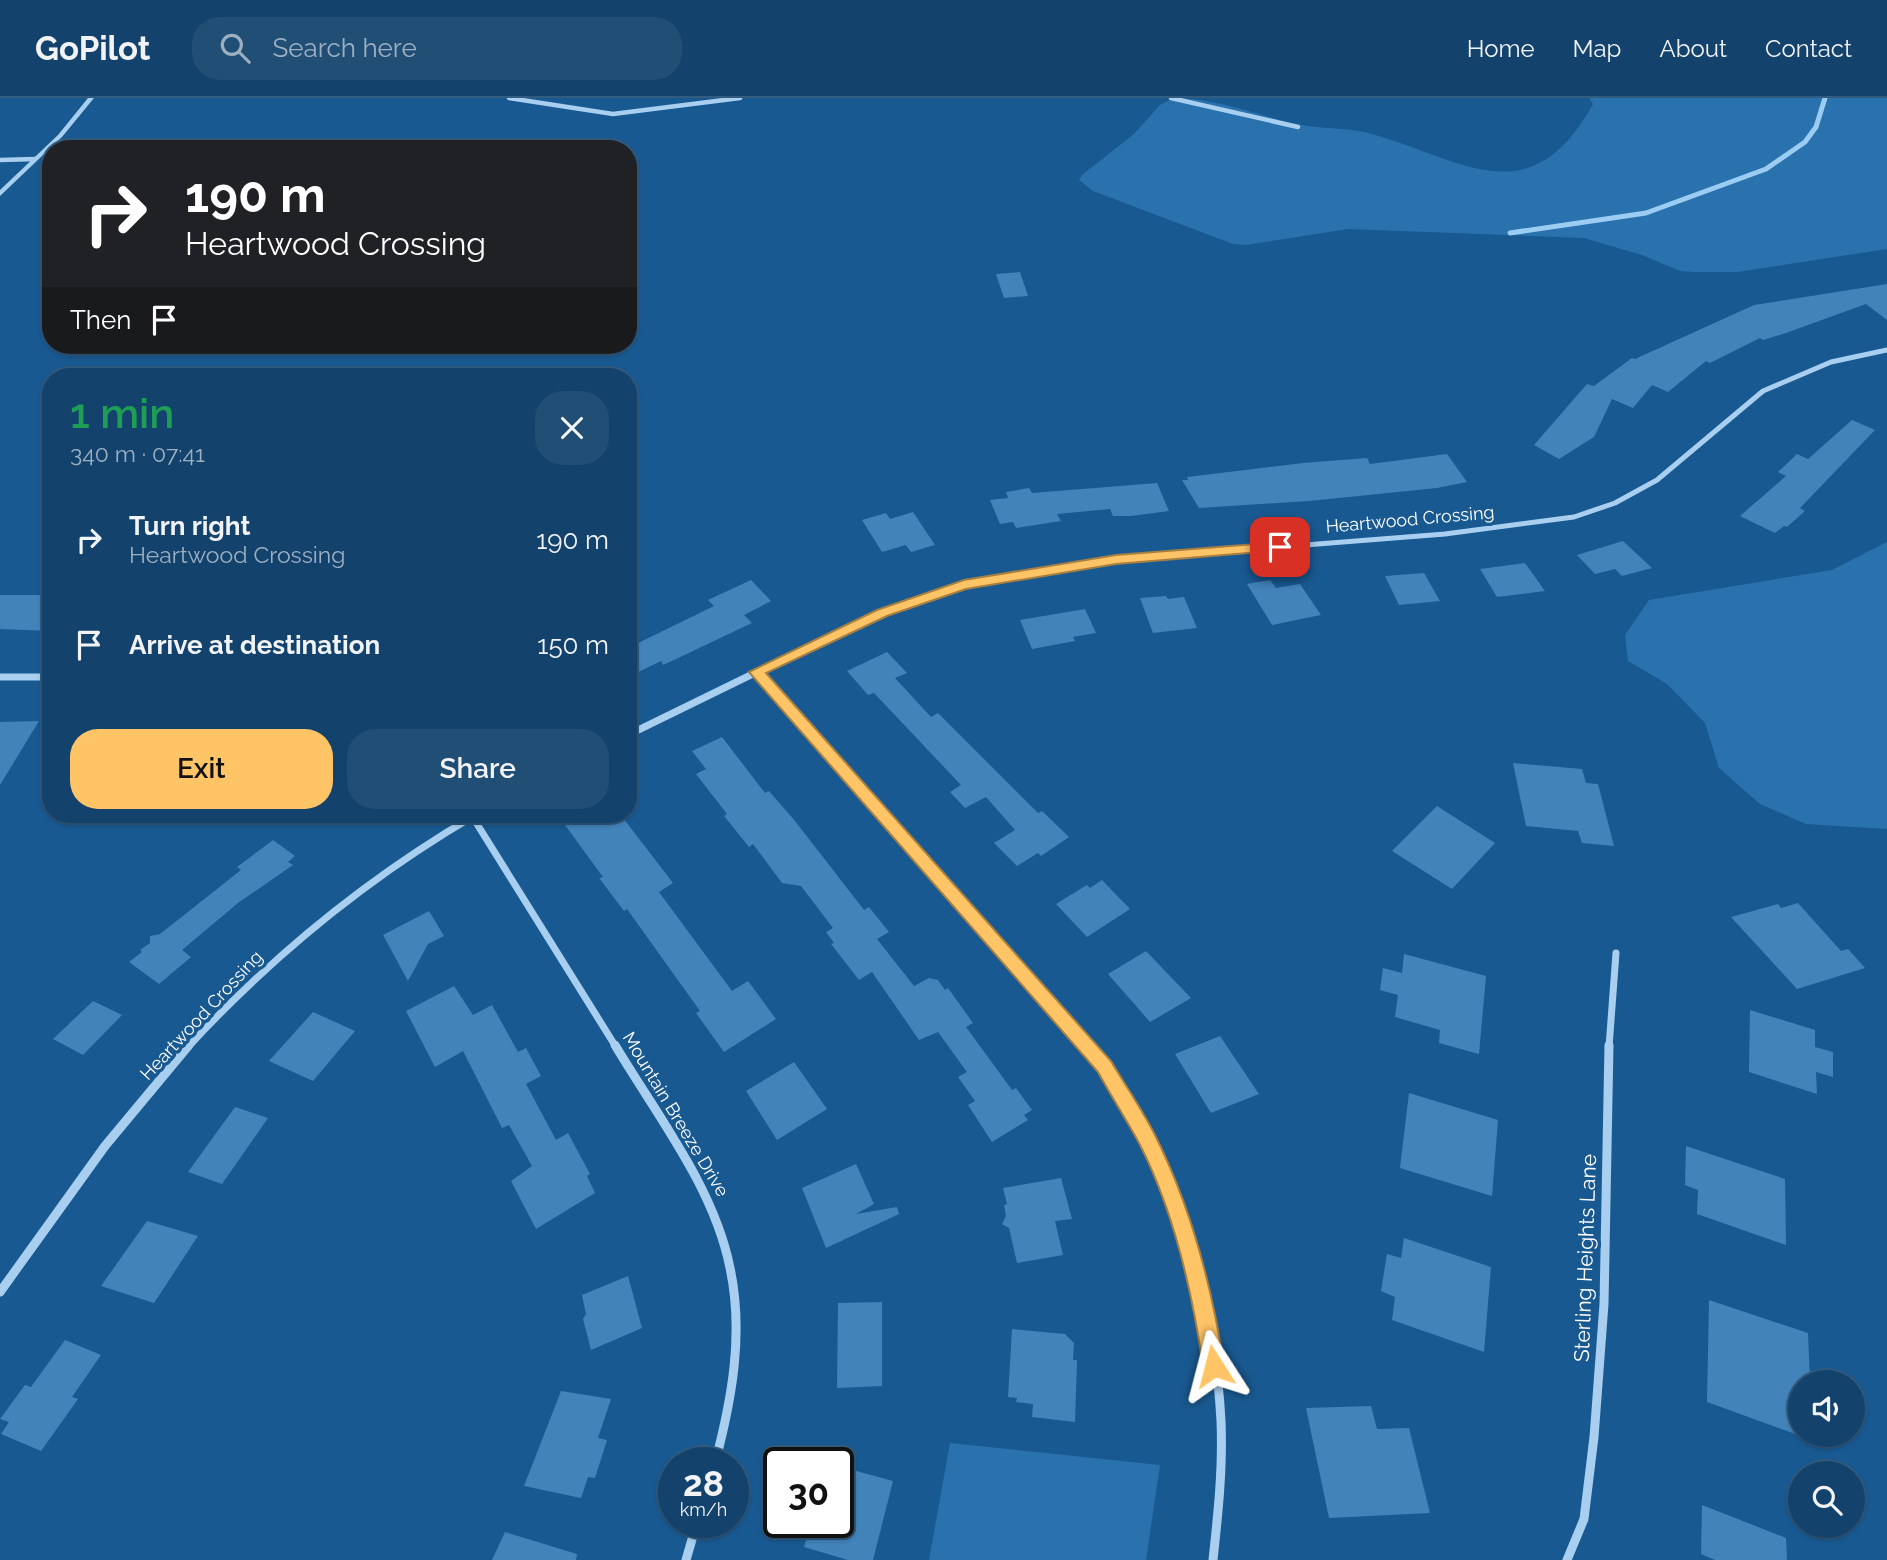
<!DOCTYPE html>
<meta charset="utf-8">
<style>
:root{--surface:#13436d;--page:#204e75;--text:#f1f3f6;--muted:#9db0c2;--line:#325c80;--accent:#ffc466}
body{margin:0;font-family:Raleway,sans-serif;background:var(--page);color:var(--text);height:100vh;display:flex;flex-direction:column;font-size:26px;white-space:nowrap}
*{box-sizing:border-box;margin:0}
p{font-size:23px;color:var(--muted)}
.icon{flex:none;width:38px;height:38px;fill:none;stroke:currentColor;stroke-width:2;stroke-linecap:round;stroke-linejoin:round}
.map{position:relative;flex:1;overflow:hidden}
.panel{position:absolute;left:42px;top:270px;width:595px;height:455px;display:flex;flex-direction:column;background:var(--surface);border-radius:28px;box-shadow:0 2px 5px #0004,0 0 0 2px var(--line)}
.panel>*{flex:none}
.hud{position:absolute;left:42px;top:42px;width:595px;height:214px;border-radius:28px;box-shadow:0 2px 5px #0004,0 0 0 2px var(--line);background:#202124;color:#fff;overflow:hidden}
.buttons{position:absolute;left:1788px;top:1272px;display:grid;gap:14px}
.buttons a{display:grid;place-items:center;width:77px;height:77px;border-radius:50%;background:var(--surface);box-shadow:0 2px 5px #0004,0 0 0 2px var(--line);font-size:35px}
.speed{position:absolute;left:658px;top:1349px;display:flex;gap:14px;font-size:35px;font-weight:700;text-align:center}
.speed>*{display:grid;place-content:center;width:91px;height:91px;border-radius:50%;background:var(--surface);box-shadow:0 2px 5px #0004,0 0 0 2px var(--line);line-height:1}
.speed small{font-size:18px;font-weight:400}
.speed .limit{border:4px solid #111;border-radius:10px;background:#fff;color:#111}
.pin{position:absolute;display:grid;place-items:center;width:60px;height:60px;color:#fff;margin:-30px;border-radius:14px;box-shadow:0 4px 10px #0006}
.me{position:absolute;width:77px;margin:-38px;rotate:351deg;stroke-linejoin:round;filter:drop-shadow(0 0 5px #0008)}
.turn{display:flex;align-items:center;gap:24px;height:147px;padding:0 28px;font-size:32px}
.turn .icon{width:91px;height:91px;stroke-width:2.5}
.turn b{display:block;font-size:49px;line-height:60px}
.then{display:flex;align-items:center;height:66px;padding:0 28px;background:#0003;gap:14px;font-size:26px}
.round{display:grid;place-items:center;flex:none;width:74px;height:74px;border-radius:28px;background:var(--page)}
.overview{display:flex;align-items:center;justify-content:space-between;height:119px;padding:0 28px}
h1{font-size:42px;font-weight:600;line-height:52px;color:#1e9e55}
.action{display:flex;gap:14px;margin-top:auto;padding:14px 28px}
.action a{flex:1;height:80px;border-radius:28px;background:var(--accent);color:#111;font-size:28px;font-weight:600;line-height:80px;text-align:center}
.action a+a{background:var(--page);color:var(--text)}
ul{padding:0;list-style:none}
li{display:flex;align-items:center;gap:21px;height:105px;padding:0 28px}
li div{flex:1}
li b{display:block;font-size:26px}
li em{font-style:normal}
header{display:flex;align-items:center;gap:42px;box-sizing:border-box;height:98px;padding:0 35px;background:var(--surface);border-bottom:2px solid var(--line)}
header strong{font-size:33px}
nav{display:flex;gap:38px;margin-inline-start:auto;font-size:24px}
.search{width:490px;height:63px;background:var(--page);display:flex;align-items:center;gap:18px;box-sizing:border-box;padding:0 24px;border-radius:28px;color:var(--muted);font-size:26px}
.map>svg:first-child{display:block}
.green{fill:#2972ad}
.lines{fill:none;stroke-linecap:round;stroke-linejoin:round}
.stream{stroke:#9bccf1;stroke-width:5}
.building{fill:#4283b9}
.minor-far3{stroke:#a8cfef;stroke-width:4.5}
.minor-far2{stroke:#a8cfef;stroke-width:5}
.minor-far1{stroke:#a8cfef;stroke-width:7}
.minor{stroke:#a8cfef;stroke-width:9}
.tertiary{fill:#a8cfef;fill-rule:evenodd}
.route{fill:#ffc466;stroke:#a67f42;stroke-width:2}
.labels{text-anchor:middle;dominant-baseline:central;stroke-width:7;stroke-linejoin:round;paint-order:stroke}
.street-label{font-size:18px;fill:#fff;stroke:#195991}
.near-street-label{font-size:21px;fill:#fff;stroke:#195991}
</style>
<header>
<strong>GoPilot</strong>
<div class="search"><svg class="icon" aria-label="search" viewBox="0 0 24 24"><circle cx="10" cy="10" r="6"/><path d="M15 15l6 6"/></svg>Search here</div>
<nav><a>Home</a><a>Map</a><a>About</a><a>Contact</a></nav>
</header>
<div class="map">
<svg width="1887" height="1462" viewBox="0 0 1887 1462">
<rect width="100%" height="100%" fill="#195991"/>
<!-- green -->
<path class="green" d="M1173,0C1220,0 1262,20 1308,28C1330,31 1351,30 1372,36C1464,62 1530,119 1593,6L1589,0H1887V151L1737,174H1694L1680,173L1642,157L1584,140L1348,131L1246,147L1233,146L1093,93L1079,82L1082,77L1134,36L1160,7Z
M1887,444V731L1806,726L1760,706L1719,670L1705,625L1667,586L1628,563L1625,537L1649,502L1832,472Z
M950,1345L1160,1367L1146,1462H929Z"/>
<g class="lines">
<!-- stream -->
<path class="stream" d="M1510,135L1646,115L1766,71L1805,44L1816,29L1825,0"/>
</g>
<!-- building -->
<path class="building" d="M1020,174L1028,198L1004,200L996,176Z
M1887,186V222L1866,206L1786,235L1763,242L1760,240L1710,265L1706,263L1668,294L1652,287L1633,310L1612,301L1594,339L1559,361L1534,347L1587,286L1594,288L1632,260L1635,261L1754,207Z
M1852,322L1875,332L1800,410L1805,413L1787,429L1784,428L1775,435L1740,418L1786,378L1778,374L1797,356L1808,361Z
M1447,356L1467,384L1437,390L1309,403L1199,410L1182,382H1188L1187,379L1303,365L1367,360L1370,366Z
M1157,385L1169,413L1131,418H1113L1110,411L1057,416L1061,423L1016,430L1013,424L1000,426L990,402L1008,400L1006,394L1029,390L1032,395Z
M913,414L935,447L911,454L906,447L882,454L862,422L886,415L890,421Z
M1623,443L1652,470L1622,478L1615,471L1595,476L1577,457Z
M1525,465L1545,493L1497,499L1480,471Z
M1424,475L1440,503L1399,507L1385,478Z
M751,482L771,503L744,517L752,525L676,561L663,567L661,563L628,579V550L714,508L708,502Z
M1270,482L1276,490L1300,486L1321,517L1272,527L1247,486Z
M0,497H51V533L0,531Z
M1166,498L1168,501L1184,499L1197,530L1153,535L1140,500Z
M1085,511L1096,535L1073,539L1075,543L1032,551L1020,522Z
M887,554L907,575L895,580L931,619L938,615L1038,715L1042,713L1069,739L1041,758L1038,755L1017,768L994,745L1015,732L986,699L965,710L950,694L961,687L874,595L868,597L847,573Z
M39,623L0,687V624Z
M722,639L765,695L769,693L795,723L864,812L869,809L889,834L877,841L914,888L929,880L938,882L945,892L948,890L973,925L966,929L1012,992L1016,990L1032,1012L1024,1017L1028,1022L992,1044L968,1007L975,1003L958,979L967,974L938,934L919,942L872,874L859,882L831,846L834,845L826,834L833,830L801,788L782,785L753,746L749,749L724,718L727,716L696,676L706,671L692,653Z
M1513,665L1582,671L1586,685L1598,686L1614,748L1582,745L1578,733L1526,728Z
M1437,708L1495,745L1452,791L1392,753Z
M557,716H620L673,785L659,794L732,893L748,883L776,921L724,954L696,915L700,913L627,811L624,813L599,780L603,779Z
M273,742L295,758L288,764L293,767L238,805L182,852L191,859L159,886L129,864L142,854L140,852L150,845V838L160,836L241,772L237,769Z
M1102,782L1130,811L1087,839L1056,806L1087,787L1090,790Z
M1798,805L1841,853L1848,851L1865,870L1797,891L1731,819L1778,806L1781,810Z
M429,813L444,838L428,846L408,883L383,837Z
M1146,853L1191,900L1150,924L1108,876Z
M1404,856L1486,878L1479,956L1439,945L1440,932L1395,919L1398,897L1380,892L1383,870L1402,875Z
M454,888L473,917L492,907L518,954L526,950L541,978L526,986L556,1042L568,1035L590,1076L587,1078L595,1095L536,1131L511,1083L532,1068L509,1027L502,1030L463,953L435,969L406,913Z
M93,903L122,917L83,957L53,941Z
M1750,912L1815,932V949L1833,954V979L1816,974L1817,996L1749,974Z
M313,914L355,933L313,983L269,963Z
M1220,938L1259,996L1211,1015L1175,956Z
M794,964L827,1011L777,1042L746,993Z
M1409,995L1498,1022L1492,1098L1400,1070Z
M235,1009L268,1020L222,1086L188,1074Z
M1686,1048L1785,1081L1786,1147L1697,1116L1698,1092L1685,1087Z
M856,1066L874,1106L856,1116L897,1109L899,1116L826,1150L802,1090Z
M1061,1080L1072,1121L1055,1123L1063,1157L1017,1165L1009,1130L1002,1126L1006,1118L1004,1107L1007,1106L1003,1090Z
M147,1123L198,1138L154,1205L101,1188Z
M1404,1140L1491,1169L1484,1254L1392,1222L1395,1199L1381,1193L1387,1156L1401,1160Z
M628,1178L642,1230L591,1252L583,1221L586,1216L582,1197Z
M1709,1202L1808,1235L1810,1284H1801V1338L1707,1304Z
M882,1204V1288L837,1290L838,1205Z
M1012,1231L1065,1236L1074,1245L1073,1262H1077L1075,1324L1032,1319L1033,1306L1016,1304L1017,1300L1008,1299Z
M65,1242L101,1257L72,1299L78,1301L41,1353L1,1336L9,1324L0,1321L25,1287L31,1289Z
M561,1293L611,1301L598,1340L607,1342L595,1380L588,1379L581,1400L524,1388Z
M1371,1308L1377,1331L1409,1330L1430,1415L1329,1420L1306,1310Z
M838,1368L893,1383L873,1462H848L804,1449L811,1424H838Z
M1702,1407L1786,1440L1787,1462H1715L1701,1456Z
M505,1434L577,1456L576,1462H492Z"/>
<g class="lines">
<!-- minor-far3 -->
<path class="minor-far3" d="M509,0L613,16L740,0
M1171,0L1298,29
M0,62L35,61"/>
<!-- minor-far2 -->
<path class="minor-far2" d="M804,550L903,507L964,487L1116,462L1445,436L1574,419L1615,405L1657,382L1763,293L1831,264L1887,252"/>
<!-- minor-far1 -->
<path class="minor-far1" d="M756,574L1087,949
M0,579H51
M628,637L808,549
M472,718L616,949
M188,949C273,857 369,779 477,716
M1609,949L1616,855"/>
<!-- minor -->
<path class="minor" d="M615,947C656,1016 714,1089 730,1170C744,1235 732,1301 715,1365
M1086,947C1173,1046 1214,1194 1221,1323C1223,1370 1218,1416 1213,1462
M0,1194L105,1048L189,947
M686,1462L697,1424
M1567,1462L1584,1421L1594,1339L1604,1206L1609,947"/>
<!-- tertiary -->
<path class="tertiary" d="M88,0H94L62,39L0,98V92L58,37Z"/>
</g>
<!-- route -->
<path class="route" d="M1280,444L1287,449L1285,452L1116,466L966,491L887,518L766,575L1111,963C1125,987 1142,1011 1155,1037C1191,1109 1212,1188 1224,1268L1221,1275L1214,1278L1206,1275L1203,1268C1192,1192 1174,1113 1139,1045C1126,1021 1111,998 1098,974L749,574L877,512L964,482L1116,457Z"/>
<g class="labels">
<!-- street labels -->
<g class="street-label">
<text transform="translate(1410 421) rotate(-5)">Heartwood Crossing</text>
<text transform="translate(201 917) rotate(-47)">Heartwood Crossing</text>
<text transform="translate(676 1016) rotate(59)">Mountain Breeze Drive</text>
</g>
<!-- near-street labels -->
<g class="near-street-label">
<text transform="translate(1585 1160) rotate(-88)">Sterling Heights Lane</text>
</g>
</g>
</svg>
<div class="buttons">
<a><svg class="icon" aria-label="sound" viewBox="0 0 24 24"><path d="M4 9h4l5-4v14l-5-4H4zM17 9q2 3 0 6"/></svg></a>
<a><svg class="icon" aria-label="search" viewBox="0 0 24 24"><circle cx="10" cy="10" r="6"/><path d="M15 15l6 6"/></svg></a>
</div>
<div class="speed"><div>28<small>km/h</small></div><div class="limit">30</div></div>
<div class="pin" style="left:1280px;top:449px;background:#d93025"><svg class="icon" aria-label="arrive" viewBox="0 0 24 24"><path d="M6 21V4h12l-3 4 3 4H6"/></svg></div>
<svg class="me" style="left:1214px;top:1268px" viewBox="-20 -20 40 40"><path d="M0-17L14 15 0 8-14 15z" fill="#ffc466" stroke="#fff" stroke-width="4"/></svg>
<div class="hud">
<div class="turn"><svg class="icon" aria-label="right" viewBox="0 0 24 24"><path d="M7 20v-9h11M14 6l5 5-5 5"/></svg><div><b>190 m</b>Heartwood Crossing</div></div>
<div class="then">Then<svg class="icon" aria-label="arrive" viewBox="0 0 24 24"><path d="M6 21V4h12l-3 4 3 4H6"/></svg></div>
</div>
<section class="panel">
<div class="overview"><div><h1>1 min</h1><p>340 m · 07:41</p></div><a class="round"><svg class="icon" aria-label="close" viewBox="0 0 24 24"><path d="M6 6l12 12M18 6L6 18"/></svg></a></div>
<ul>
<li><svg class="icon" aria-label="right" viewBox="0 0 24 24"><path d="M7 20v-9h11M14 6l5 5-5 5"/></svg><div><b>Turn right</b><p>Heartwood Crossing</p></div><em>190 m</em></li>
<li><svg class="icon" aria-label="arrive" viewBox="0 0 24 24"><path d="M6 21V4h12l-3 4 3 4H6"/></svg><div><b>Arrive at destination</b></div><em>150 m</em></li>
</ul>
<div class="action"><a>Exit</a><a>Share</a></div>
</section>
</div>
